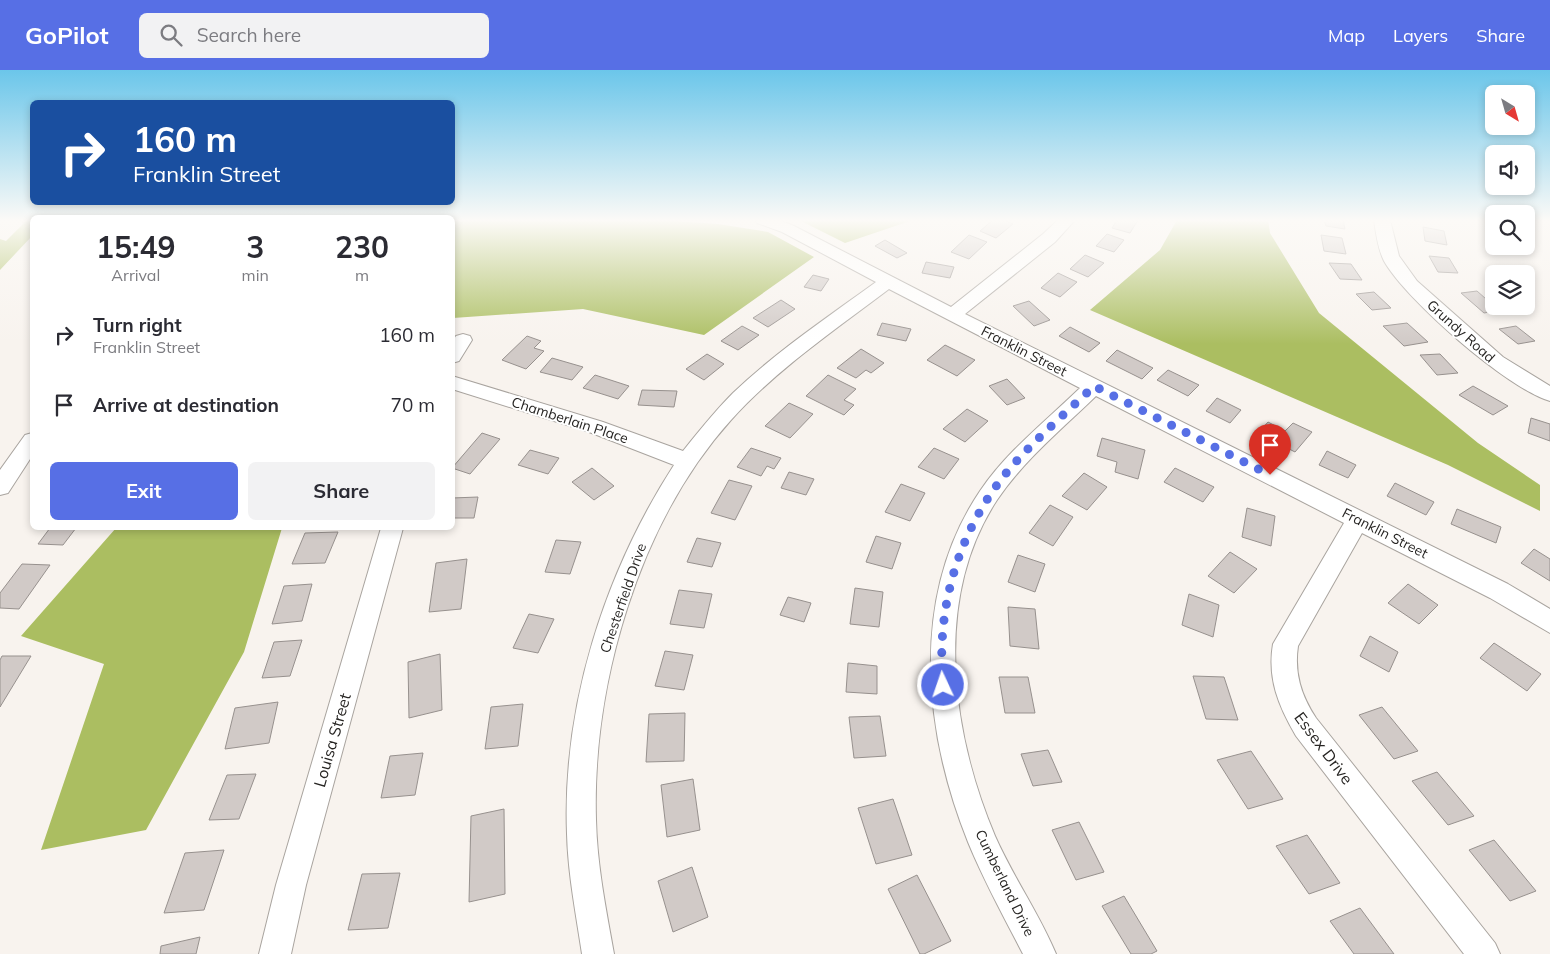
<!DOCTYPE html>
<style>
:root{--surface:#fff;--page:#f2f2f3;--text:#2b2b33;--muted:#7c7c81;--accent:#576fe5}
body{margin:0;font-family:Mulish,sans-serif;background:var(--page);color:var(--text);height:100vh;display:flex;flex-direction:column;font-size:19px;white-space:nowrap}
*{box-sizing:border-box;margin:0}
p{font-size:16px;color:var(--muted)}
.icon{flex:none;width:28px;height:28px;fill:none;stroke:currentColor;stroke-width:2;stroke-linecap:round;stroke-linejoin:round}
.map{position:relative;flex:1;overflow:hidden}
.panel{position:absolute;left:30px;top:145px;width:425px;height:315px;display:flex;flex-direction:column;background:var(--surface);border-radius:8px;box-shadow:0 2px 8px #0003}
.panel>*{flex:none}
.banner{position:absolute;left:30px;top:30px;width:425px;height:105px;border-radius:8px;box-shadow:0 2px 8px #0003;background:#1a4fa0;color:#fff;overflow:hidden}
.needle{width:32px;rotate:143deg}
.tools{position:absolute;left:1485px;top:15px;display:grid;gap:10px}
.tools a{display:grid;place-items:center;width:50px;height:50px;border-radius:8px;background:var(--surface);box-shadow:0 2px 8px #0003;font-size:25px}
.pin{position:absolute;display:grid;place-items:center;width:42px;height:42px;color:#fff;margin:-51px -21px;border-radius:50% 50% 50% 0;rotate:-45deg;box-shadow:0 0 5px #0007}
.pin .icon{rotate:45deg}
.me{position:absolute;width:55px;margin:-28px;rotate:357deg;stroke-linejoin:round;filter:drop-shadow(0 0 4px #0008)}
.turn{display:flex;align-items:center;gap:18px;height:105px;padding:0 20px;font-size:22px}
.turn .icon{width:65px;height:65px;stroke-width:2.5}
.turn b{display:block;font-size:35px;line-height:42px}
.eta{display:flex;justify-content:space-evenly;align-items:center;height:85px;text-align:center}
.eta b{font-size:30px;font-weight:700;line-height:35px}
.button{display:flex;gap:10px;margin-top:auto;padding:10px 20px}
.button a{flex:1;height:58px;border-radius:8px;background:var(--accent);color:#fff;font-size:20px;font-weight:700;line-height:58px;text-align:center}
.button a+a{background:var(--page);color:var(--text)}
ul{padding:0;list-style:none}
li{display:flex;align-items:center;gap:15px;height:70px;padding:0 20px}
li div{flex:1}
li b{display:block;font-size:19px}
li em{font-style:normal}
header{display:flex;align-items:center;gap:30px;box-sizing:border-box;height:70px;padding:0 25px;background:var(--accent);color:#fff}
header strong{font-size:24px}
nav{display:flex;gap:28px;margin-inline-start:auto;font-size:18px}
.search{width:350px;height:45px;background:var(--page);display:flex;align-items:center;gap:12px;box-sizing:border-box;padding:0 18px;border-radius:8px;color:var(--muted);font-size:19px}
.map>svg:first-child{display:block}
.forest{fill:#abbe61}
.building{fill:#d1cac7;stroke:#97918e}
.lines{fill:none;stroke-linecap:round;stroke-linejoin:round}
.minor-casing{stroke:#a9a49f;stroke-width:2}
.minor{fill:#fff;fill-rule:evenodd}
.route{stroke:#576fe5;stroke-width:9;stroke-dasharray:0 16.2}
.labels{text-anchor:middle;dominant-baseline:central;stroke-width:4;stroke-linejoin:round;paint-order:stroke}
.street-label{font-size:14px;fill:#272523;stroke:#fff}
.near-street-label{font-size:16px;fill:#272523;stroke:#fff}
</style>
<header>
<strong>GoPilot</strong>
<div class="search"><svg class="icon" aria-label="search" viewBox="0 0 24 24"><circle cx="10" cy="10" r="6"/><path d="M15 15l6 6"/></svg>Search here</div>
<nav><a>Map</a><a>Layers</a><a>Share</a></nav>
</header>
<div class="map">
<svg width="1550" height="884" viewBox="0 0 1550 884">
<rect width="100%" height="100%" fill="#f8f3ee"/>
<!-- forest -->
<path class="forest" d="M27,150H32V166L0,200V169L6,171Z
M453,150H661L718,154L768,162L814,187L704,265L583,239L453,248Z
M799,150H913L845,173Z
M1177,150H1268L1270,163L1319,243L1478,373L1540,415V441L1448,395L1090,240L1160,180Z
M116,458H282L244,582L146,760L41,780L104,594L21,566Z"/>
<!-- building -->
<path class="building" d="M993,150H1004L1013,154L996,168L980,161Z
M1117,150H1138L1130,163L1112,158Z
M1324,150H1343L1345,159L1326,156Z
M1423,157L1444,161L1447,175L1425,171Z
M1107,164L1124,170L1114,182L1096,176Z
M969,165L987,172L969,189L951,182Z
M1321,165L1342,168L1346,184L1324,181Z
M885,170L907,183L897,188L875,176Z
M1085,185L1104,193L1088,207L1070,199Z
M1429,186L1449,188L1458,203L1438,202Z
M926,192L954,197L950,208L922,203Z
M1329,193L1351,194L1362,210L1340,209Z
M1058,203L1077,212L1060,227L1041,218Z
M813,205L829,209L821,221L804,217Z
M1477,221L1494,236L1500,240L1484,243L1461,223Z
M1374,222L1391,238L1372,240L1356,224Z
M781,230L795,239L768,257L753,248Z
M1029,231L1050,250L1034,256L1013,236Z
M882,253L911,259L906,271L877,265Z
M1407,253L1428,272L1404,276L1383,256Z
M742,256L759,265L738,280L721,271Z
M1516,256L1535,271L1518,274L1499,259Z
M1070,257L1100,273L1089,282L1059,266Z
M527,266L541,271L534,278L544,281L526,299L502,290Z
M945,275L975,290L957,306L927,290Z
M861,279L884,293L871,303L866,300L856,308L837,298Z
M1117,280L1153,298L1142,309L1106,291Z
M707,284L724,294L704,310L686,299Z
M1440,284L1458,303L1437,305L1420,285Z
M552,288L583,297L572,310L540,302Z
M1168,300L1199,315L1188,326L1157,310Z
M595,305L629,316L618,329L583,318Z
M828,305L856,319L844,330L854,335L844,345L806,326Z
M1007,309L1025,328L1007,335L989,316Z
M1473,316L1508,336L1493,345L1459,325Z
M642,320L677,321L674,337L638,335Z
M1217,328L1241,340L1230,353L1206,341Z
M789,333L813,344L790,368L765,356Z
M967,339L988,351L965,372L943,359Z
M1531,348L1550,354V371L1528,363Z
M1268,352L1285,361L1293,353L1312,362L1295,382L1258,363Z
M482,363L500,369L470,404L452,398Z
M1102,368L1145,380L1138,409L1115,402L1117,392L1097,386Z
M751,378L781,388L774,399L767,396L761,406L737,397Z
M934,378L959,389L944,409L918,397Z
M530,380L559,388L548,404L518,395Z
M1327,381L1356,395L1348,408L1319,395Z
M592,398L614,416L594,430L572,412Z
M1175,398L1214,417L1203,432L1164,412Z
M789,402L814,409L806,425L781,418Z
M1084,403L1107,417L1087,440L1062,426Z
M729,410L752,416L735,450L711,443Z
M1395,413L1434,432L1426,445L1387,426Z
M901,414L925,423L910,451L885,442Z
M478,427L474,448H452V428Z
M1050,435L1073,447L1053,476L1029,463Z
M1247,438L1275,446L1271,476L1242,467Z
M1457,439L1501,457L1496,473L1451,454Z
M50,458H76L63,475L38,474Z
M338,462L325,493L292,494L305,463Z
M876,466L901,473L892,499L866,492Z
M697,468L721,473L712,497L687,492Z
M556,470L581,472L570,504L545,502Z
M1534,479L1550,489V511L1521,493Z
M1230,482L1257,499L1234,523L1208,506Z
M1018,485L1045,494L1035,522L1008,512Z
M467,489L461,539L429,542L436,493Z
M22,494L50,495L19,539L0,538V523Z
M312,514L302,551L272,554L284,516Z
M1408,514L1438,535L1419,554L1388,533Z
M855,518L883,522L879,557L850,554Z
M679,520L712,524L704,558L670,554Z
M1189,524L1219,535L1213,567L1182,555Z
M788,527L811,533L804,552L780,545Z
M1008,537L1035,539L1039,579L1010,576Z
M529,544L554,549L538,583L513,578Z
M1370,566L1398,582L1389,602L1360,586Z
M302,570L290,606L262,608L274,572Z
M1494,573L1541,604L1527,621L1480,588Z
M665,581L693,585L684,620L655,616Z
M440,584L442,640L409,648L408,592Z
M2,586H31L0,637V590Z
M848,593L877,596V624L846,622Z
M1193,606L1224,607L1238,650L1206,649Z
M999,607H1028L1035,643H1005Z
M278,632L269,673L225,679L235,638Z
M523,634L518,676L485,679L491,637Z
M1382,637L1418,681L1394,689L1359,645Z
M685,643L684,691L646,692L649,644Z
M880,646L886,686L854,688L849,647Z
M1048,680L1062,712L1033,716L1021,684Z
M1251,681L1283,729L1248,739L1217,690Z
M423,683L415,725L381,728L390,686Z
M1437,702L1474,746L1448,755L1412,711Z
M256,704L239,749L209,750L227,705Z
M693,709L700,760L667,767L661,715Z
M893,729L912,785L876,794L858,738Z
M504,739L505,824L469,832L471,746Z
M1079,752L1104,802L1076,810L1052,760Z
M1307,765L1340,813L1309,824L1276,776Z
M1494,770L1536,821L1510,831L1469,780Z
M224,780L204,840L164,843L185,783Z
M692,797L708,847L673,862L658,811Z
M400,803L388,858L348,860L362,804Z
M917,805L951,871L924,884H920L888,819Z
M1124,826L1157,881L1151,884H1131L1102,836Z
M1360,838L1394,884H1354L1330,851Z
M200,867L196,884H160L161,876Z"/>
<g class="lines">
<!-- minor casing -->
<g class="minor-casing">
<path id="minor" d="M755,150H779L794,156L951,237L1043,164L1058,150H1075L1055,172L965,244L1508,514L1550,539V563L1490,528L1362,463L1298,576C1294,603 1301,625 1316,648L1495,873L1500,884H1464L1296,666C1279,637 1267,609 1273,574L1344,453L1096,326C1062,359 1024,390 997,430C932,529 952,664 995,766C1013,807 1039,843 1056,884H1023C1004,847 984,811 968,772C923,660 910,525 980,421C1007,381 1046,351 1080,318L889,219C835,260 777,299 731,350C639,452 592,614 596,750C597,795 606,839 614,884H582C576,844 568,804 567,764C562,635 605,502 674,395L589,362L452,319V306L603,352L683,381C699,361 715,341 733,323C777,281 828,247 876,212L782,162L757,153Z
M1374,150H1390L1399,186L1417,211L1503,287L1550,316V331C1508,319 1406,230 1384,191C1378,179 1376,164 1374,150Z
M463,264L470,266L472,270L459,291L452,293V272L456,266Z
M32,363V386L8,423L0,425V400L25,365Z
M381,458H403L306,815L291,884H259L276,815Z"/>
</g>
<!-- minor -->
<use href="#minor" class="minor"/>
</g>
<!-- sky -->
<linearGradient id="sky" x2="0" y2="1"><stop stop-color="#6bc6ea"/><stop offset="0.55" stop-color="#fcfaf7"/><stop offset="1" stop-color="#fcfaf7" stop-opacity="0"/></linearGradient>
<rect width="1550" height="274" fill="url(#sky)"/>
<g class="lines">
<!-- route -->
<path class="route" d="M943,615C936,538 958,462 1007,402C1033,371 1065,344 1094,316L1270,405"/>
</g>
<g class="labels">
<!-- street labels -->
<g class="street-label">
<text transform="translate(1461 261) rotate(42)">Grundy Road</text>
<text transform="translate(1024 281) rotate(27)">Franklin Street</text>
<text transform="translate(570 350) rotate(18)">Chamberlain Place</text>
<text transform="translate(1385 463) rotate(27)">Franklin Street</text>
<text transform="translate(623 528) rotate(-71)">Chesterfield Drive</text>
<text transform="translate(1005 813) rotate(64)">Cumberland Drive</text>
</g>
<!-- near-street labels -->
<g class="near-street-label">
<text transform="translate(332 670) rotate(-74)">Louisa Street</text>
<text transform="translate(1324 678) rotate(53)">Essex Drive</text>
</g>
</g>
</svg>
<div class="tools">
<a><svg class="needle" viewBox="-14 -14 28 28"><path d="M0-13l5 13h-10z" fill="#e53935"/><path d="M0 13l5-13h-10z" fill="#7c7c81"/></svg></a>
<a><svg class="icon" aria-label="sound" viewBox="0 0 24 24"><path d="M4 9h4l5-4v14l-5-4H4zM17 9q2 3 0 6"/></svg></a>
<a><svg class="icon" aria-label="search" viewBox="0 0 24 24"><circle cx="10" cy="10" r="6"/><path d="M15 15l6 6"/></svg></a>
<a><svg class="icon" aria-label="layers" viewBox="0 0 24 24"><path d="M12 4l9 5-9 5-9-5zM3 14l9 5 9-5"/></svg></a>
</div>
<div class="pin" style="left:1270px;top:405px;background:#d93025"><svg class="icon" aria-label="arrive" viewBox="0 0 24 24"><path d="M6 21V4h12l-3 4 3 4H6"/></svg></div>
<svg class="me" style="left:943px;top:615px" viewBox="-20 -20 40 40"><circle r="17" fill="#576fe5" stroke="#fff" stroke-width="3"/><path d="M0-11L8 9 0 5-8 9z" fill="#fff"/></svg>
<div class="banner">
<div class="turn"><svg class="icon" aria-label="right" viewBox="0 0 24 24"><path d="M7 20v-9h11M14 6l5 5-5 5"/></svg><div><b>160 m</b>Franklin Street</div></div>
</div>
<section class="panel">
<div class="eta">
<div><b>15:49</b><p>Arrival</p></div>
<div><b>3</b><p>min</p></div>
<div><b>230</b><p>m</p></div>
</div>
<ul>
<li><svg class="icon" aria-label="right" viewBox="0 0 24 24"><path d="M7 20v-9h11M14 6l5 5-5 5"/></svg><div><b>Turn right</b><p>Franklin Street</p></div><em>160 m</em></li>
<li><svg class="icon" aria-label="arrive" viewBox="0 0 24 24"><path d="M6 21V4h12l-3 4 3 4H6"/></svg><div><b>Arrive at destination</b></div><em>70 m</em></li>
</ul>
<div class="button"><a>Exit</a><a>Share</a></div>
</section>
</div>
